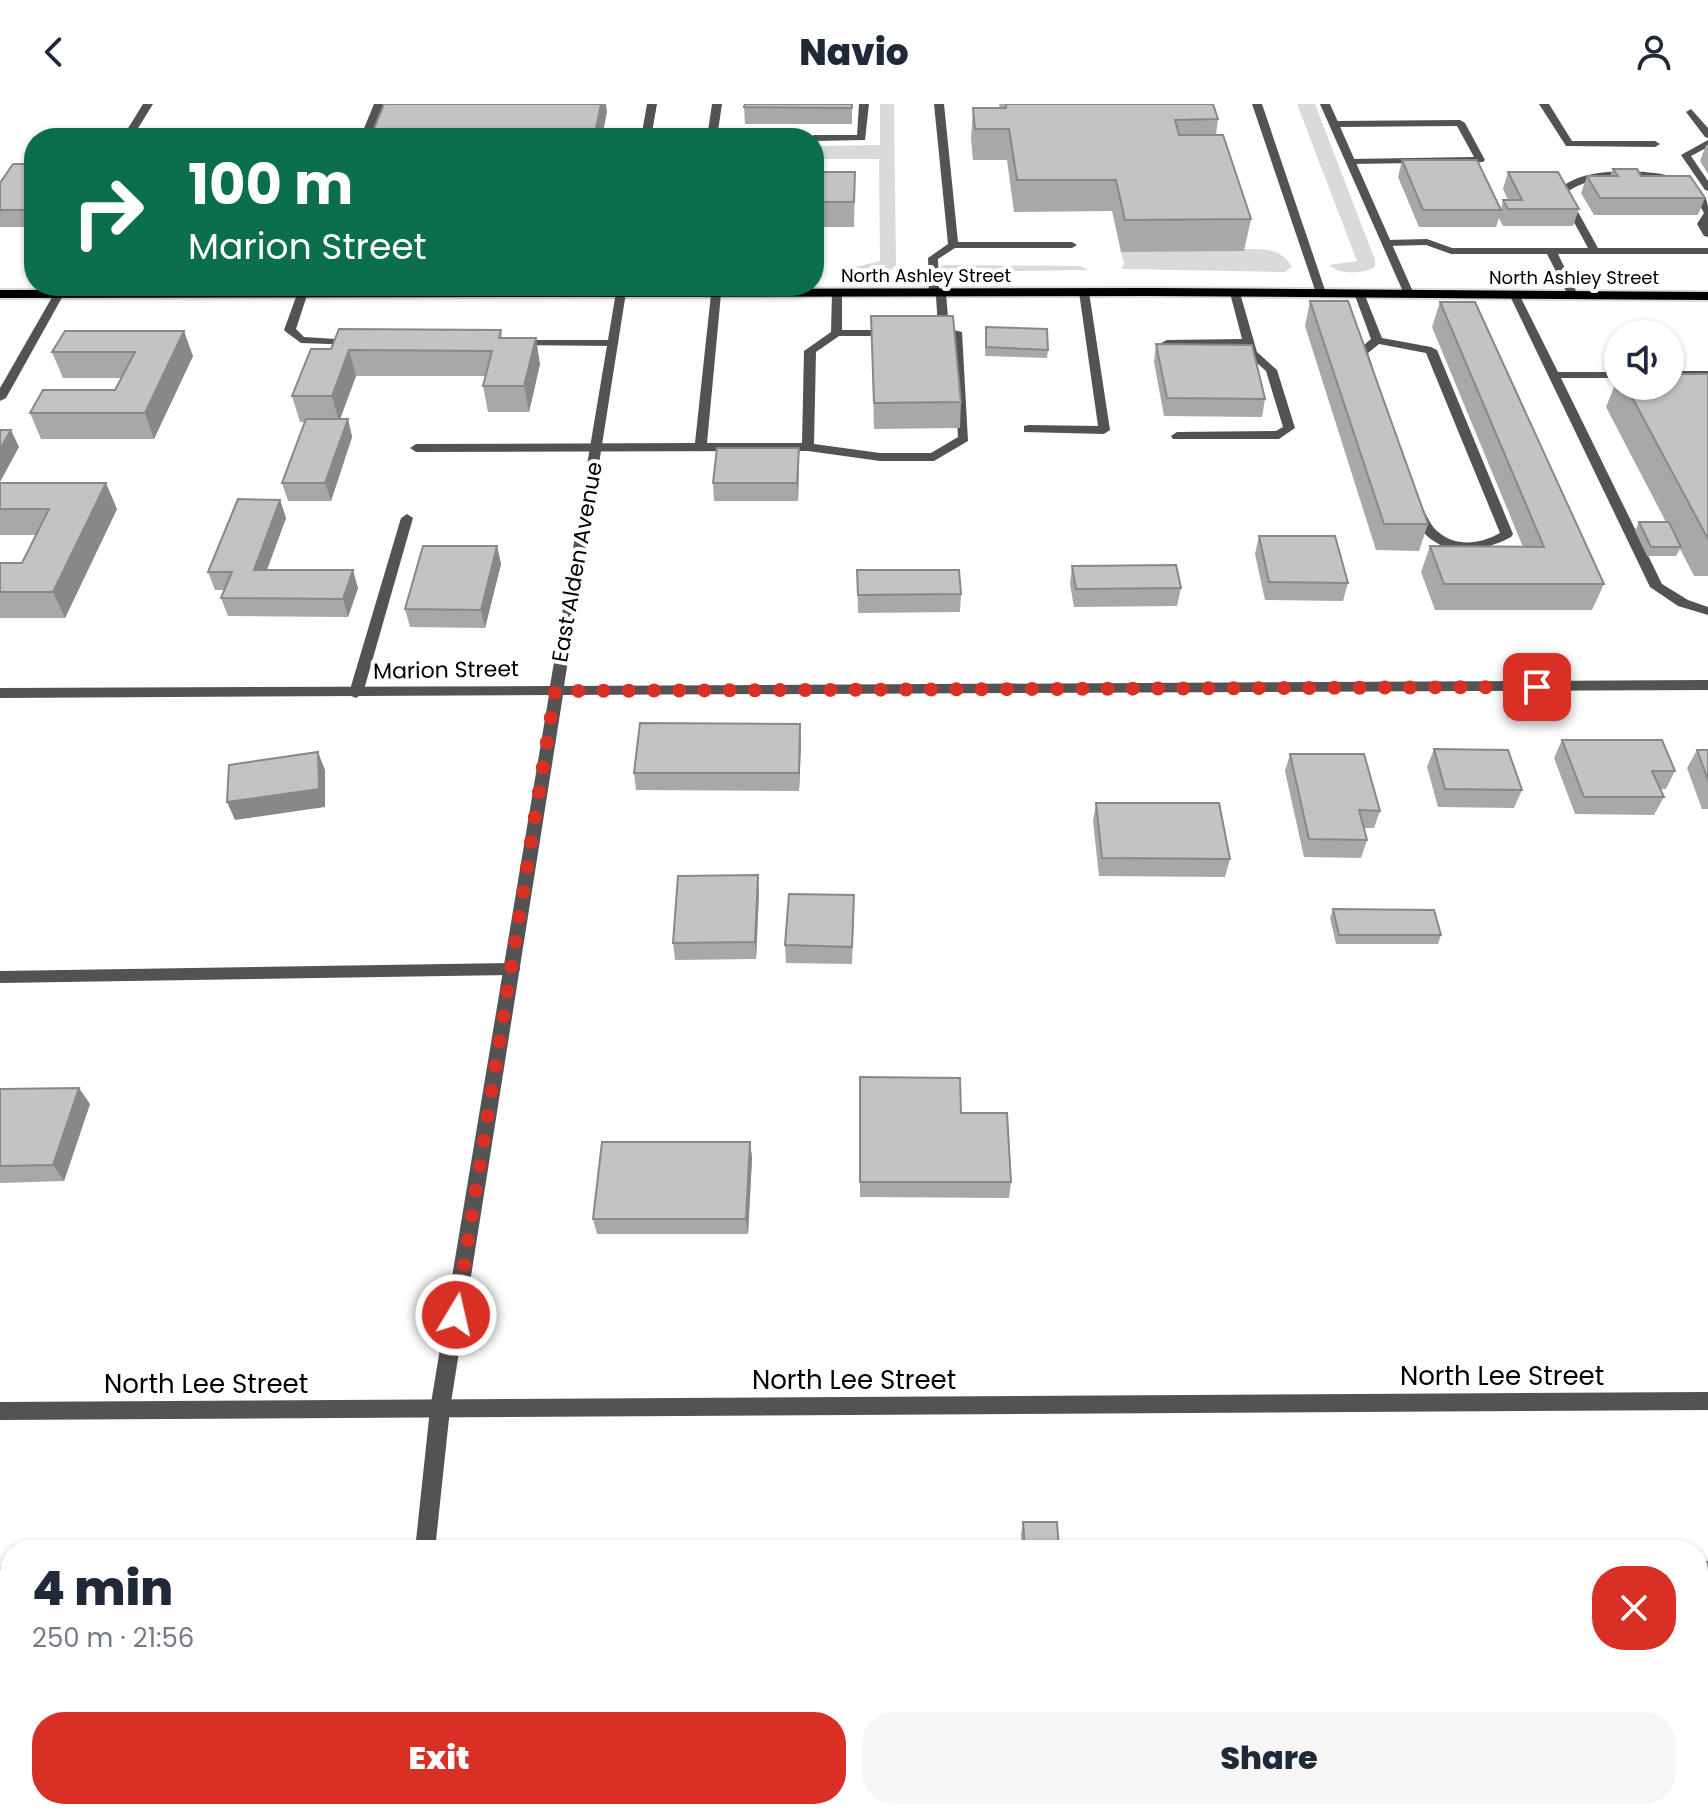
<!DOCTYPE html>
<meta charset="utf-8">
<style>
:root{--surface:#fff;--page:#f6f6f7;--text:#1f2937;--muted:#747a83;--accent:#d93025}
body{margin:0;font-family:Poppins,sans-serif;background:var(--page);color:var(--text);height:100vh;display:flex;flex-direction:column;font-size:30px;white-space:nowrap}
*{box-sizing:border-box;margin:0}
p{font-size:26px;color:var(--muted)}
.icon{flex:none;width:44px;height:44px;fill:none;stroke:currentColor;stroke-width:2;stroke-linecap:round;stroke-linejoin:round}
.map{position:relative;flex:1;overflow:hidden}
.side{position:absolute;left:0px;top:1436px;width:1708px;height:280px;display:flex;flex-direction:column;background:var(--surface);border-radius:32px 32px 0 0;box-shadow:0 2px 6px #0004}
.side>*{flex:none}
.hud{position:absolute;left:24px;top:24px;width:800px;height:168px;border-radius:32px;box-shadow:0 2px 6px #0004;background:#0b6e4f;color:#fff;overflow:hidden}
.controls{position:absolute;left:1604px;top:216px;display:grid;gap:16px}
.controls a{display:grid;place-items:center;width:80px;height:80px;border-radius:50%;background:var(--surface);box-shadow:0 2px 6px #0004;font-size:40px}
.pin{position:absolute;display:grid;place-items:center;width:68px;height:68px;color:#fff;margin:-34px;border-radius:16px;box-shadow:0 4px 12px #0006}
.me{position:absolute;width:88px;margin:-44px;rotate:9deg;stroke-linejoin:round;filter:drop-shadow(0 0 6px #0008)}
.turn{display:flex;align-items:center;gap:28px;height:168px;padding:0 32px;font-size:36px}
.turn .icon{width:104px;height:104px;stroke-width:2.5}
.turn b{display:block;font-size:56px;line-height:68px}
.round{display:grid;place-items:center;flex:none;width:84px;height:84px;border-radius:32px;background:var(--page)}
.summary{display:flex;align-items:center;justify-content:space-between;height:136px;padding:0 32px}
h1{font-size:48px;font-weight:800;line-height:60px}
.primary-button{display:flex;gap:16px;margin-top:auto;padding:16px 32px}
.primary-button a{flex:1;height:92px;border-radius:32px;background:var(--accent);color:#fff;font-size:32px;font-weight:800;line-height:92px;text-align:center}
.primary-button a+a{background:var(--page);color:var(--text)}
header{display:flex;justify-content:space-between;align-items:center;height:104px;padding:0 32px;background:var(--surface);font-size:36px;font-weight:800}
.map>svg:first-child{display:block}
.green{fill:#dadada}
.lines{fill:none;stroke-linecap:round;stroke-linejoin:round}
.primary-casing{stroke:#dbdbdb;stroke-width:4}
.service{fill:#535353;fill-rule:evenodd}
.minor{fill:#535353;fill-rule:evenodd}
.tertiary{fill:#535353;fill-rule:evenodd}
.primary{fill:#000;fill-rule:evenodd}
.wall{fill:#a8a8a8}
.shaded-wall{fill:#888}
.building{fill:#c3c3c3;stroke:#888;stroke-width:2}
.route{stroke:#d93025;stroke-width:14;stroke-dasharray:0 25.2}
.labels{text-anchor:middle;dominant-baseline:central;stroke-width:8;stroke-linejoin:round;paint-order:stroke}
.far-street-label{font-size:18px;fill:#000;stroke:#fff}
.street-label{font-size:22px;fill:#000;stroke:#fff}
.near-street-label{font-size:26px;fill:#000;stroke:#fff}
</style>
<header><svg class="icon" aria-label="back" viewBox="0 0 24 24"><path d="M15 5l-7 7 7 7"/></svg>Navio<svg class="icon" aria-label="person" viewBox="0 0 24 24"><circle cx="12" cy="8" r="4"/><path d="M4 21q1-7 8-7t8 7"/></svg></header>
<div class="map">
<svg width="1708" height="1716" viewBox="0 0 1708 1716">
<rect width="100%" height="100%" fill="#fff"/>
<!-- green -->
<path class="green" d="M880,0H894L896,161C886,172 866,173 855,163L880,157L879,55H814V42L880,41Z
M1297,0H1315L1375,156V163C1363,170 1339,171 1329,161L1357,157Z
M1244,145C1263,145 1282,144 1292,163L1285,168L1122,165L1124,159L1121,148Z
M944,161L1080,162L1088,166L947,168L940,163Z"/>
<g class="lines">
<!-- primary casing -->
<g class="primary-casing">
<path id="primary" d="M1150,184L1708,188V196L1150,192L0,194V186Z"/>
</g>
<!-- service -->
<path class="service" d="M143,0H153L132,34H122Z
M374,0H384L370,34H360Z
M712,0H722L717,34H707Z
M859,0H869L865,36L814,37V34H809L814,31H857Z
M934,0H944L958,138H1072L1077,141L1072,144H955L938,155L939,186L946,189L949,225L962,228L968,337L934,357H880L808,347L416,348L410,344L416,340L695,339L711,190L716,187L721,190L707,339H802L804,247L831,228L832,189L837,186L842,189V226H891L897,229L891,232H839L816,248L814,340L880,349H931L958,333L951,231H934L928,228L938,225L936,192L929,189L928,154L948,140Z
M1252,0H1262L1326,189L1325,191L1316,189Z
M1539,0H1549L1572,37H1655L1660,40L1655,43L1566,42Z
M1691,5L1708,24V34L1705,33L1686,8Z
M1460,16L1465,19L1485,56L1483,58L1351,60L1348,59V55L1474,53L1457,22L1335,23L1330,20L1335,17Z
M1708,36V43L1691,52L1708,77V87L1705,86L1681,51Z
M1626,67C1651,68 1703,70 1708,102C1708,112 1708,123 1708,133L1704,132L1697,120L1704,109C1700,102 1696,93 1690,88C1663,66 1594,68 1567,88L1598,144H1708V150H1558L1578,191L1573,194L1568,191L1547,150H1451L1426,141L1387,142L1382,139L1387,136L1427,135L1452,144H1588L1557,87C1576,69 1602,68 1626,67Z
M300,182H310L296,225L304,233L352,236L356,237V241L301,239L286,228L284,226Z
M1084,185L1089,188L1110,326L1104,330L1024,328V322L1028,321L1098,322L1079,188Z
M1359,186L1364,189L1382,234L1431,243L1437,246L1513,430L1511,433C1485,447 1450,454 1426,431C1414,419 1408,397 1403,381C1386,337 1372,292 1356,248L1371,235L1354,189ZM1379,240L1426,249L1500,429C1480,440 1456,444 1437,427C1417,410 1379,281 1368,249Z
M1231,187L1240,189L1257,248L1277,266L1295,324L1279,335H1173L1171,332L1177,328L1276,327L1283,323L1266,267L1248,251L1244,241L1167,242L1161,239L1167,236L1242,235L1230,189Z
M55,188L64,190L6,294L0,297V284Z
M1510,188L1519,190L1558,268H1618V274H1561L1662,480L1688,496L1708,503V511L1678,502L1650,483L1509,190Z
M515,236H613L619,239L613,242L511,241V237Z
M1670,267H1708V273H1670Z
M407,410L413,414L363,589L356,594L351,592L349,589L401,414Z
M512,859L518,861L520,865L518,869L512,871L0,879V867Z"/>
<!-- minor -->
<path class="minor" d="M647,0H657L651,34H641Z
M1320,0H1330L1414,190L1413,192L1404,190Z
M617,182H627L564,582L1708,576V586L563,591L450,1305L435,1446H415L430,1305L549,591L0,594V584L550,582Z
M377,1706H399L397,1716H375Z"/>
<!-- tertiary -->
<path class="tertiary" d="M1708,1288V1306L0,1316V1298Z"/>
<!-- primary -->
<use href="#primary" class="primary"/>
</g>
<!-- wall -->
<path class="wall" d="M852,0V20H745L744,3Z
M999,0H1213L1218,15L1216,31L1251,115L1244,147L1121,148L1112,107L1014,108L1007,56H973L971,35L973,4H1000Z
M1706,41H1708V70L1700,57Z
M1402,56L1501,105L1503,96H1508L1503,85L1508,68L1579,105L1573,122H1503L1499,114L1496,123H1419L1398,73Z
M34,60V123H0V79Z
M1613,65L1641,72L1705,94L1698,111H1594L1581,89L1587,72H1610Z
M814,68H855L854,123H814Z
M1310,197L1428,420L1419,447L1376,446L1305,222Z
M1440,198L1604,480L1592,506H1435L1421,468L1430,442L1523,443L1432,223Z
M871,212L961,298L960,324L874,325Z
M986,223L1048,246L1047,254L985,252Z
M501,226L502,234L540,260L529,308H488L483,282L486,272H356L340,315H348L352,333L331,397H288L282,379L305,318H300L292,292L331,245Z
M65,227L193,252L154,335H41L30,309L115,286L122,274H63L52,248Z
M1156,240L1265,295L1262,313L1164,312L1154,258Z
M1708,270V472H1694L1680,445L1676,452H1647L1635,427L1639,418H1666L1606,303L1618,273V282H1670Z
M799,362L798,397H714L713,379Z
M0,379L117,405L65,514H0V459H22L36,431H0Z
M280,396L286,414L267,466L358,484L348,513L228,512L221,494L224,486H215L208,468Z
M1259,432L1348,479L1343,497L1265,496L1255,450Z
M497,442L501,460L485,524L410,523L405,505Z
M1072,462L1181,484L1177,502L1074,503L1070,480Z
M857,466L961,490L960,508L858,509Z
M1562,636L1675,667L1666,685H1660L1664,693L1654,711L1575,710L1554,654Z
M801,638L799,687L636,686L634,669Z
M1434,645L1522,686L1514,704L1438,703L1427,663Z
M1697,646H1708V705H1702L1687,664Z
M1290,650L1380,707L1374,724H1364L1367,736L1361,754L1304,753L1285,667Z
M1096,699L1230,755L1225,773L1099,772L1093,717Z
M758,771L759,789L756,855L675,856L673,839Z
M1333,805L1441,831L1438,840H1336L1330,814Z
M854,809L852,860L786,859L785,841Z
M860,973L961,1009L1011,1078L1009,1094L860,1093Z
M0,985L90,1000L64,1077L0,1079Z
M750,1038L752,1054L748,1130H597L593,1115Z
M1023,1418L1059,1446H1022L1021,1430Z
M1698,1458H1708V1564H1698Z
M0,1464H10V1556H0Z"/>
<!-- shaded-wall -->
<path class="shaded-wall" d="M601,0H606L607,8L602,34H594Z
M184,227L193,252L154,335L145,309Z
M536,234L540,260L529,308L524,282Z
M349,246L356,272L339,318L332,292Z
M348,315L352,333L331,397L325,379Z
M11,326L19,343L0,378V345Z
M799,344V362L798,397L797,379Z
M106,379L117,405L65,514L53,488Z
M280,396L286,414L260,484L254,466Z
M497,442L501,460L485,524L481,506Z
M353,466L358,484L348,513L343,495Z
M800,620L801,638L799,687V669Z
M318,648L325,666V703L235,716L227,698Z
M758,771L759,789L756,855L755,838Z
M79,984L90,1000L64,1077L53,1061Z
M750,1038L752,1054L748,1130L746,1115Z"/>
<!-- building -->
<path class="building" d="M384,0H601L594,34H370Z
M745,0H852V4L744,3Z
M1006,0H1213L1218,15L1175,16L1179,31H1223L1251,115L1125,116L1116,76H1017L1009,25H975L973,4H1006Z
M1402,56H1477L1501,106H1423Z
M13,60H34V106H0V79Z
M1613,65H1637L1641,72H1690L1705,94H1600L1587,72H1618Z
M814,68H855L854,98H814Z
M1508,68H1558L1579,105H1508L1503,96H1522Z
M1310,197H1348L1428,420H1384Z
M1440,198H1475L1604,480H1444L1430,442L1544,443Z
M871,212H953L961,298L874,299Z
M986,223L1047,225L1048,246L986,243Z
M339,225L501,226L499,234H536L524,282H483L492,247L349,246L332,292H292L311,245H331Z
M65,227H184L145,309H30L43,286H115L135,248H52Z
M1156,240L1252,241L1265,295L1167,294Z
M1670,270H1708V435L1626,282H1670Z
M306,315H348L325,379H282Z
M0,326H11L0,345Z
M717,344H799L797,379H713Z
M0,379H106L53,488H0V459H22L49,405H0Z
M238,395L280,396L254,466H353L343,495L221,494L232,468H208Z
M1639,418H1669L1681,443H1651Z
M1259,432H1335L1348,479L1269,478Z
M423,442H497L481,506L405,505Z
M1176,461L1181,484L1076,485L1072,462Z
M857,466H959L961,490L858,491Z
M640,619L800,620L799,669H634Z
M1562,636H1662L1675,667H1652L1664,693H1584Z
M1434,645L1508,646L1522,686L1445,685Z
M1697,646H1708V676Z
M318,648L319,685L227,698L229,661Z
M1290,650H1364L1380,707L1359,706L1367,736L1309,735Z
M1096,699H1219L1230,755L1102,754Z
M758,771L755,838L673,839L678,772Z
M789,790L854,791L852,843L785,841Z
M1333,805L1434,806L1441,831H1339Z
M860,973L960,974L961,1009H1007L1011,1078H860Z
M79,984L53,1061L0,1062V985Z
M602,1038H750L746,1115H593Z
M1023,1418H1057L1059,1446H1025Z
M1698,1458H1708V1547H1704L1698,1528Z
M0,1464H10V1544H0Z"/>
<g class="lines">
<!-- route -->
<path class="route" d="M456,1211L555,587L1537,583"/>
</g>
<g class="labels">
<!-- far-street labels -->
<g class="far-street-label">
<text x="926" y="171">North Ashley Street</text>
<text x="1574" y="173">North Ashley Street</text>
</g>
<!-- street labels -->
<g class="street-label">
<text transform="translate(577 458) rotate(-80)">East Alden Avenue</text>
<text transform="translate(446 566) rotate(-1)">Marion Street</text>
</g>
<!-- near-street labels -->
<g class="near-street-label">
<text x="1502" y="1272">North Lee Street</text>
<text x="854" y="1276">North Lee Street</text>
<text x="206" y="1280">North Lee Street</text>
</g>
</g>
</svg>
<div class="controls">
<a><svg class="icon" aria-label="sound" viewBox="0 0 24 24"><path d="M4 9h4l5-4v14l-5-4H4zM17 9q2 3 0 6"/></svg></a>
</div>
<div class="pin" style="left:1537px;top:583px;background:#d93025"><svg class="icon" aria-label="arrive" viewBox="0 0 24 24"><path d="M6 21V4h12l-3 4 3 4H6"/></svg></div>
<svg class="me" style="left:456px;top:1211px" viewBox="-20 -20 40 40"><circle r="17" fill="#d93025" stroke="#fff" stroke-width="3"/><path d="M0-11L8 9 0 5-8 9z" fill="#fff"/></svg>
<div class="hud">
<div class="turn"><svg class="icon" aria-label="right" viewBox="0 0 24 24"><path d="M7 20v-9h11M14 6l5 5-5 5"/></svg><div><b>100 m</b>Marion Street</div></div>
</div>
<section class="side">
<div class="summary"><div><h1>4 min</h1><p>250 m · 21:56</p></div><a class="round" style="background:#d93025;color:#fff"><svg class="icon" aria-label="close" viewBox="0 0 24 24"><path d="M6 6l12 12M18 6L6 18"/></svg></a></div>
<div class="primary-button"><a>Exit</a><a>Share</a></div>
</section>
</div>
